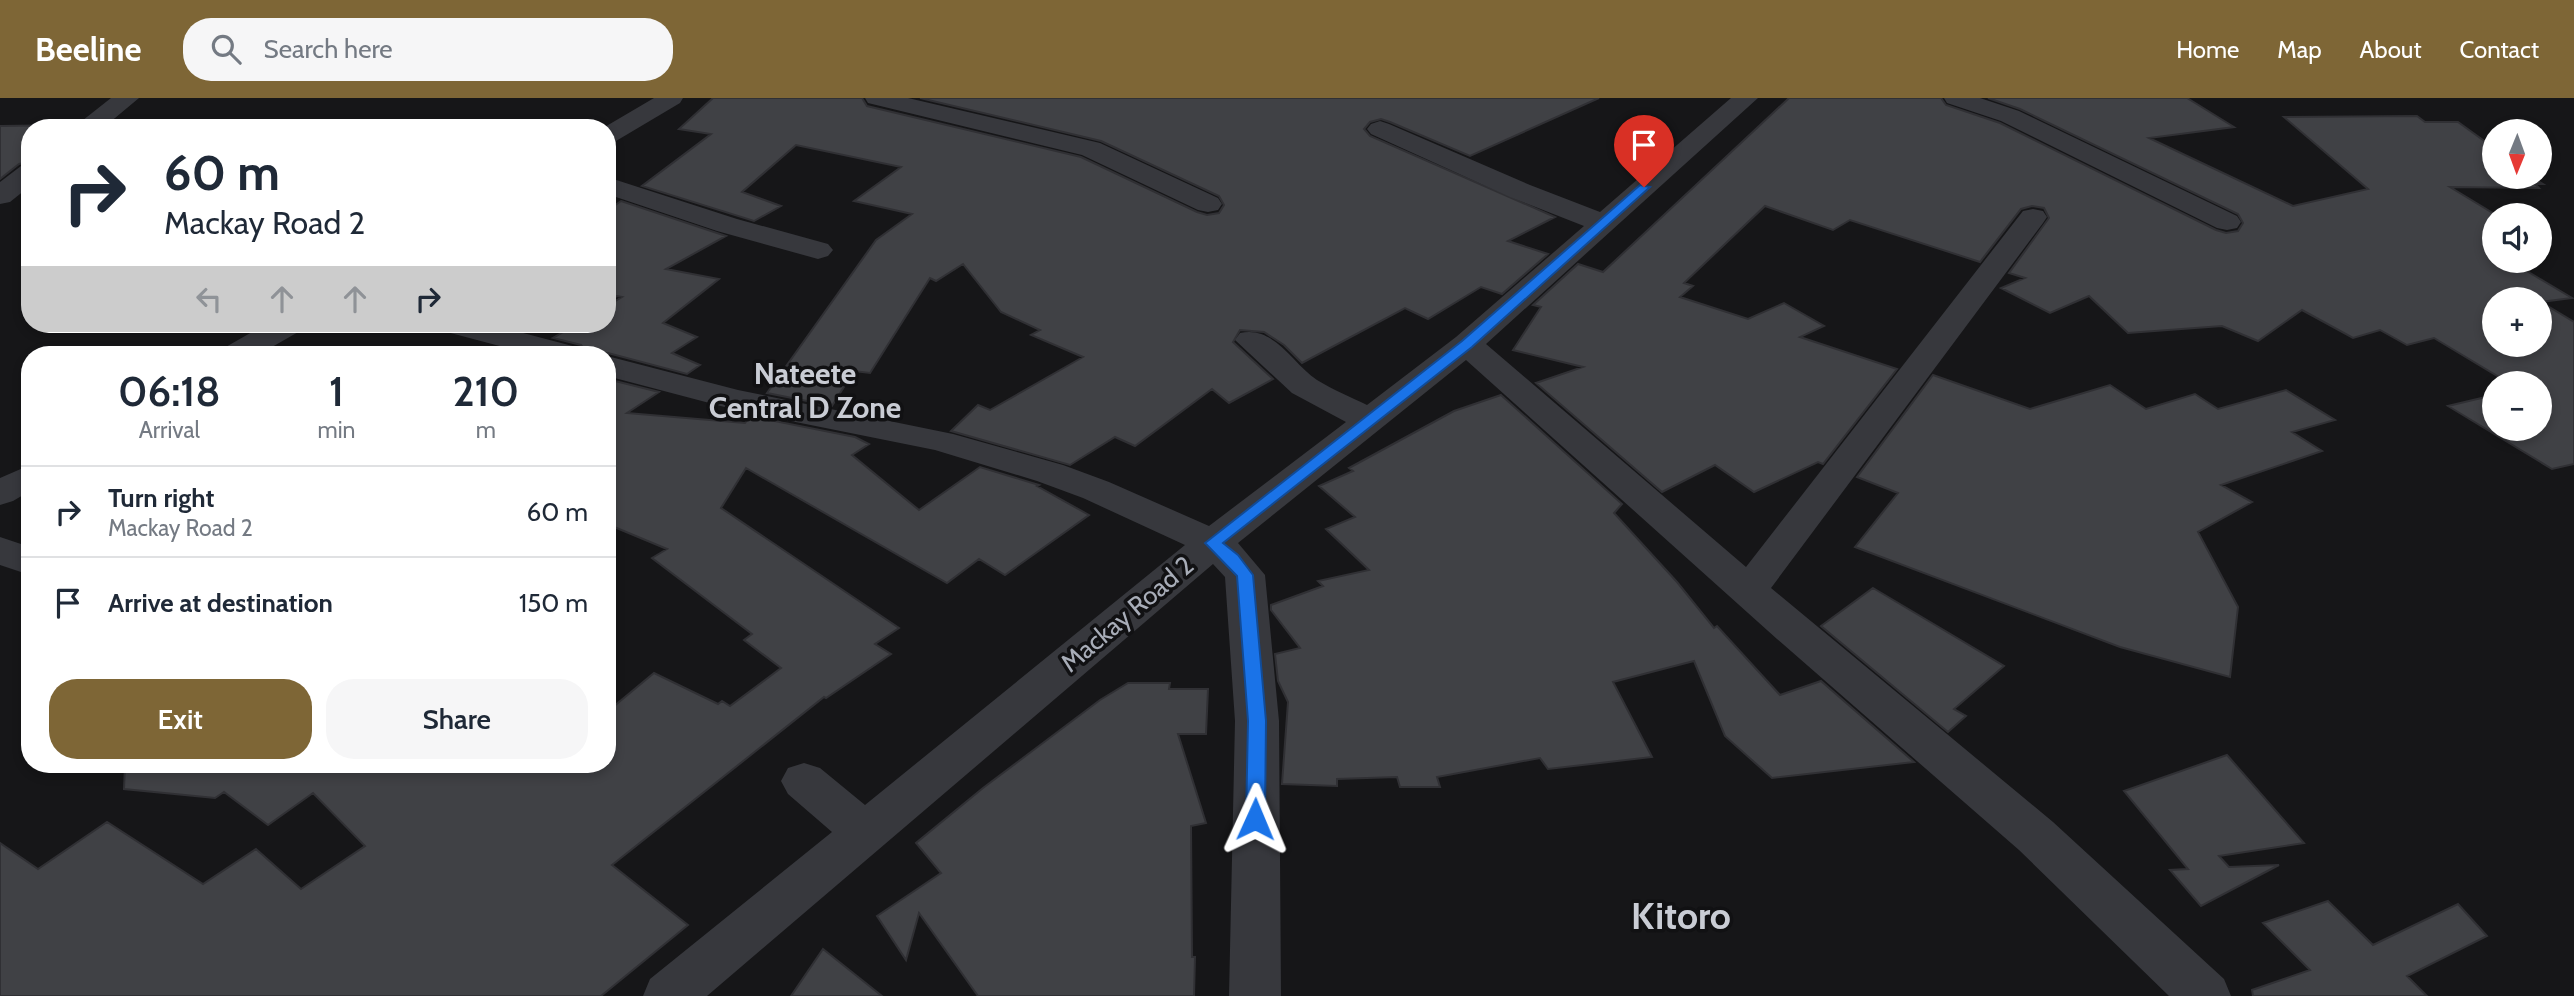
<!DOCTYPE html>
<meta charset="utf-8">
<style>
:root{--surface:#fff;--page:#f6f6f7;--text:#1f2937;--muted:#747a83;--line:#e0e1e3;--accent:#7e6636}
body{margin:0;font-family:Cabin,sans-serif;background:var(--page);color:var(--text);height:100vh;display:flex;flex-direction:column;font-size:26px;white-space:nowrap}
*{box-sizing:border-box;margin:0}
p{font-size:23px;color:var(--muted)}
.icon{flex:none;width:38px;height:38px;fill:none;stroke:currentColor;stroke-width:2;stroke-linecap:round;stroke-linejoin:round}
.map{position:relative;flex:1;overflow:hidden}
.drawer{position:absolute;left:21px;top:248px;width:595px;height:427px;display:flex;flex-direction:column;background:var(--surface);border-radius:28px;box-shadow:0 4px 10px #0003}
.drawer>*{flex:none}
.hud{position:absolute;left:21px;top:21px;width:595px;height:214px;border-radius:28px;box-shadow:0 4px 10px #0003;background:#fff;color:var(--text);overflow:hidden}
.needle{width:46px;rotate:181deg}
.buttons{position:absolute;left:2482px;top:21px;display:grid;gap:14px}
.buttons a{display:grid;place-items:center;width:70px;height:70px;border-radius:50%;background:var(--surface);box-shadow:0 4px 10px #0003;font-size:35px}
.pin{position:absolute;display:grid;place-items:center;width:60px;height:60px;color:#fff;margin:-72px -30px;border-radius:50% 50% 50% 0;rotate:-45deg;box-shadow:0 0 7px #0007}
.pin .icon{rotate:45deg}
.me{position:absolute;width:77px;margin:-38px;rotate:1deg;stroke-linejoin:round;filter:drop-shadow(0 0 5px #0008)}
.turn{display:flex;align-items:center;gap:24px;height:147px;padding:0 28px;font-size:32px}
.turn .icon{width:91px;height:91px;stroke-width:2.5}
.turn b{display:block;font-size:49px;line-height:60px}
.lanes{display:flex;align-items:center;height:66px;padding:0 28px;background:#0003;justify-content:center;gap:35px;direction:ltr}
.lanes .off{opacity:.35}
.eta{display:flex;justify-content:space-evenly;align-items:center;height:119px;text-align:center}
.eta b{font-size:42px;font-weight:600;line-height:49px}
.primary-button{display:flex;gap:14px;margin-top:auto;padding:14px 28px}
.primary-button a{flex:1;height:80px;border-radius:28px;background:var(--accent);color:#fff;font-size:28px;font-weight:600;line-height:80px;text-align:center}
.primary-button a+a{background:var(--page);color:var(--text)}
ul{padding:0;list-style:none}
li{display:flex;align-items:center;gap:21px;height:91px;padding:0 28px;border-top:2px solid var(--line)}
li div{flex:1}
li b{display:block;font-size:26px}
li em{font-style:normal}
header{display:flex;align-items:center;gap:42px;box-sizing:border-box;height:98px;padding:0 35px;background:var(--accent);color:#fff}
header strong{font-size:33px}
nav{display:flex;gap:38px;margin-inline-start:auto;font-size:24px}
.search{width:490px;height:63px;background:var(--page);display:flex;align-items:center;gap:18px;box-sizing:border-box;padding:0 24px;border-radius:28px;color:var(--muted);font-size:26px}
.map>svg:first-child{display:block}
.building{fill:#404145;stroke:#303034;stroke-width:2;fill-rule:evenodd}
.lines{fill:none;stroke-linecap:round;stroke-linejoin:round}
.minor{fill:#37383d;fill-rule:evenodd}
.route{fill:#1a73e8;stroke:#114b97;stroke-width:2}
.labels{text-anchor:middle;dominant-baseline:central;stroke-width:7;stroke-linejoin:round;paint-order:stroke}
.street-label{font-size:26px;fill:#a8adb8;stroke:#111113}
.quarter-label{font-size:30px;font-weight:bold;fill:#c9ccd4;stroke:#111113}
.near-quarter-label{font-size:37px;font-weight:bold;fill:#c9ccd4;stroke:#111113}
</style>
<header>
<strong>Beeline</strong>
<div class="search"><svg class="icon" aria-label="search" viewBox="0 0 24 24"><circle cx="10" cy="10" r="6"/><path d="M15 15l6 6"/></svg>Search here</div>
<nav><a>Home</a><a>Map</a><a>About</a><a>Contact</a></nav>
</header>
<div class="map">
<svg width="2574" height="898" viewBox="0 0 2574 898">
<rect width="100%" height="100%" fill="#161618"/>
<!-- building -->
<path class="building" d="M713,0H862L867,8L1081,59L1197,114L1207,117L1219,115L1224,107L1219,98L1101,43L920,0H1599L1470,58L1390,24L1381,21L1370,24L1364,31L1370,38L1555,119L1508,143L1548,156L1502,196L1481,189L1428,221L1405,210L1302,265L1284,247L1264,234L1240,232L1233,244L1273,281L1229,305L1212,291L1135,348L1115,339L1070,367L951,333L978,307L990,312L1083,259L1031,237L1040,232L1001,214L963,166L936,183L930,180L870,275L854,273L832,308L767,295L876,142L912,116L854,103L901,69L796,47L742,94L781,108L754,123L642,88L711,36L679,31Z
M1789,0H1941L1946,7L2000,25L2216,132L2226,135L2238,133L2243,125L2238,116L2020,11L1988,0H2187L2234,29L2149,40L2293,108L2368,91L2284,19L2417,18L2425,24H2458L2494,50V79H2532L2543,86H2535L2539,90L2450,89L2496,117L2494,163H2510L2572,200L2541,204L2574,224V366L2552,371L2448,308L2494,297V331H2539V285H2509L2434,240L2407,247L2380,232L2353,240L2302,212L2258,243L2222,228L2128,235L2089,198L2050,215L2001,190L2025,180L2009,175L2049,120L2044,110L2032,108L2021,111L1980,164L1850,122L1833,132L1765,108L1684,185L1693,188L1680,199L1748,221L1784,205L1824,228L1800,239L1897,271L1823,366L1818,364L1754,394L1715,367L1662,394L1536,285L1583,269L1513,252L1541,209L1533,207L1578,166L1603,174ZM2494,201H2539V247H2494Z
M72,27L70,30H30V64L19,66L0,81V28Z
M621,103L726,138L666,171L719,181L663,225L697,239L672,255L700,267L687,276L608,255L588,257L581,247L553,240L577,226H607V208L622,199L617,198L607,203V113Z
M1933,277L2030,311L2110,287L2146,311L2195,296L2218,311L2286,292L2335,322L2292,334L2322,353L2221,387L2252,404L2198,434L2238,509L2230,579L2120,549L1855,449L1898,395L1857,379Z
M607,281L659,294L627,315L745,325L750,318L855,339L869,346L852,357L919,412L980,369L1039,387L1037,388L1089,417L1005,477L979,461L947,485L746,370L721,410L899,530L875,546L891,556L826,600L824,599L612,767L688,827L601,898H0V745L38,771L107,724L203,786L256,751L301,791L365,748L313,695L268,727L224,694L215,700L124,691L125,667H607V614L654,575L718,606L722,603L730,608L781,570L744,542L752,536L652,460L667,451L607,426Z
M1501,297L1622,406L1614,415L1677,484L1714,530L1717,528L1780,597L1821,583L1914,664L1772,680L1725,638L1694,563L1613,584L1652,659L1548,671L1540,660L1437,679L1440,689H1400L1397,679L1337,681V688L1282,686L1288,604L1278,583L1275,556L1300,550L1271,512V507L1323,488L1318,483L1369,472L1326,431L1355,419L1319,388L1353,373L1349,370L1454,313Z
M1873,490L2004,568L1954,611L1966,618L1948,634L1821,528Z
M1128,585H1170L1169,591H1208L1206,636H1178L1206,725L1191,728L1192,859H1195L1194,898H978L919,815L906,862L877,818L941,775L916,745L983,690L1100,602Z
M2227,657L2304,745L2219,758L2229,769L2279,767L2201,808L2170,772L2188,771L2124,693Z
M2328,803L2373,847L2458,806L2487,838L2407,878L2427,898H2253L2252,892L2310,872L2263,825Z
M823,851L882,898H791Z"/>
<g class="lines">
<!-- minor -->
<path class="minor" d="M111,0H139L103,30H73Z
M654,0H683L680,5L616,43L607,46V30H603Z
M865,0H908L1100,45L1218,100L1222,106L1218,112L1208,114L1198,112L1082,57L868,5Z
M1731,0H1758L1486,246L1746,469L2023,113L2033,111L2043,113L2047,119L2043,125L1771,490L2053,724L2224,881L2231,898H2169L2019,752L1777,541L1466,262L1238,445L1265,477L1279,623L1281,898H1229L1235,623L1225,479L1213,466L707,898H643L650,881L832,734L788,696L781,683L788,670L804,665L820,670L865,707L1185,447L1083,400L1037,383L935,352L736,312L607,278V258L738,292L953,336L1063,367L1109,384L1209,428L1346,324L1292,295L1235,242L1240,235C1274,227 1292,265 1317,282C1333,292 1351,299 1367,307L1456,239L1584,128L1510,99L1371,36L1367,31L1371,26L1380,23L1389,26L1530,87L1600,114Z
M1944,0H1980L2019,13L2237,118L2241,124L2237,130L2227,132L2217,130L2001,23L1947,5Z
M30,66V88L10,104L0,106V84L21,68Z
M607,79L737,121L828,146L833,152L828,158L818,161L717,133L607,96Z
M266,226H305L300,233L258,257H219L224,250Z
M438,226H489L580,250L585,257H533L443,233Z
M30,367V393L13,403L0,407V380Z
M0,439L30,449V477L0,467Z"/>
</g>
<!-- route -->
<path class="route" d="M1640,87L1650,89L1472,249L1223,445L1238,457L1253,477L1266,623L1265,721L1262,727L1255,729L1248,727L1246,721L1248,623L1237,478L1205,445L1462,243Z"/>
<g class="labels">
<!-- street labels -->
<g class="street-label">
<text transform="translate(1127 516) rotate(-40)">Mackay Road 2</text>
</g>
<!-- quarter labels -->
<g class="quarter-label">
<text x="805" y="275">Nateete<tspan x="805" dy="34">Central D Zone</tspan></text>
</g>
<!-- near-quarter labels -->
<g class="near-quarter-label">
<text x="1681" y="817">Kitoro</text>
</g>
</g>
</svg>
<div class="buttons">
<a><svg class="needle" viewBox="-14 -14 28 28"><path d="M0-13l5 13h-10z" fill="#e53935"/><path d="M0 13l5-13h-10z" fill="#747a83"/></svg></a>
<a><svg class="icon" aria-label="sound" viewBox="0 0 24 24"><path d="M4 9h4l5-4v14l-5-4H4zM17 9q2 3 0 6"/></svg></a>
<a>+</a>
<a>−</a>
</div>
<div class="pin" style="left:1644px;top:89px;background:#d93025"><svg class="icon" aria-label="arrive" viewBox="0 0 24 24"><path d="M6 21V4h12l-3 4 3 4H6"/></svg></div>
<svg class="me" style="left:1255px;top:721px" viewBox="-20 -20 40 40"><path d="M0-17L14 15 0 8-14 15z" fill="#1a73e8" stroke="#fff" stroke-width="4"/></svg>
<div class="hud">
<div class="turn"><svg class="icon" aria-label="right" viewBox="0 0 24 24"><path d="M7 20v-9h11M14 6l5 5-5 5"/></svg><div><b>60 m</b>Mackay Road 2</div></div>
<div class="lanes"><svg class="icon off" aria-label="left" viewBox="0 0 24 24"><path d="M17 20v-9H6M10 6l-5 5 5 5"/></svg><svg class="icon off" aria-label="ahead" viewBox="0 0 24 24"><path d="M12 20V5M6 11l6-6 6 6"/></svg><svg class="icon off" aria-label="ahead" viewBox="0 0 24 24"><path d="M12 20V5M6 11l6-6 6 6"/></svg><svg class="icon" aria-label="right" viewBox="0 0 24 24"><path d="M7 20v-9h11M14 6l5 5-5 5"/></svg></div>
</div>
<section class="drawer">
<div class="eta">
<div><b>06:18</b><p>Arrival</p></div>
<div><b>1</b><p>min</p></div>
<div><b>210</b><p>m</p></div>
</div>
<ul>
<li><svg class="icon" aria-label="right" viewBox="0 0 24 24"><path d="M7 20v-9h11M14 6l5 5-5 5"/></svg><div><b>Turn right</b><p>Mackay Road 2</p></div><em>60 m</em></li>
<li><svg class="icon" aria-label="arrive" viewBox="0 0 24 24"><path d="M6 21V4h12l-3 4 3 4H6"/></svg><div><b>Arrive at destination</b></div><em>150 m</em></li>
</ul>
<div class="primary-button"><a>Exit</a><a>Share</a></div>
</section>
</div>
